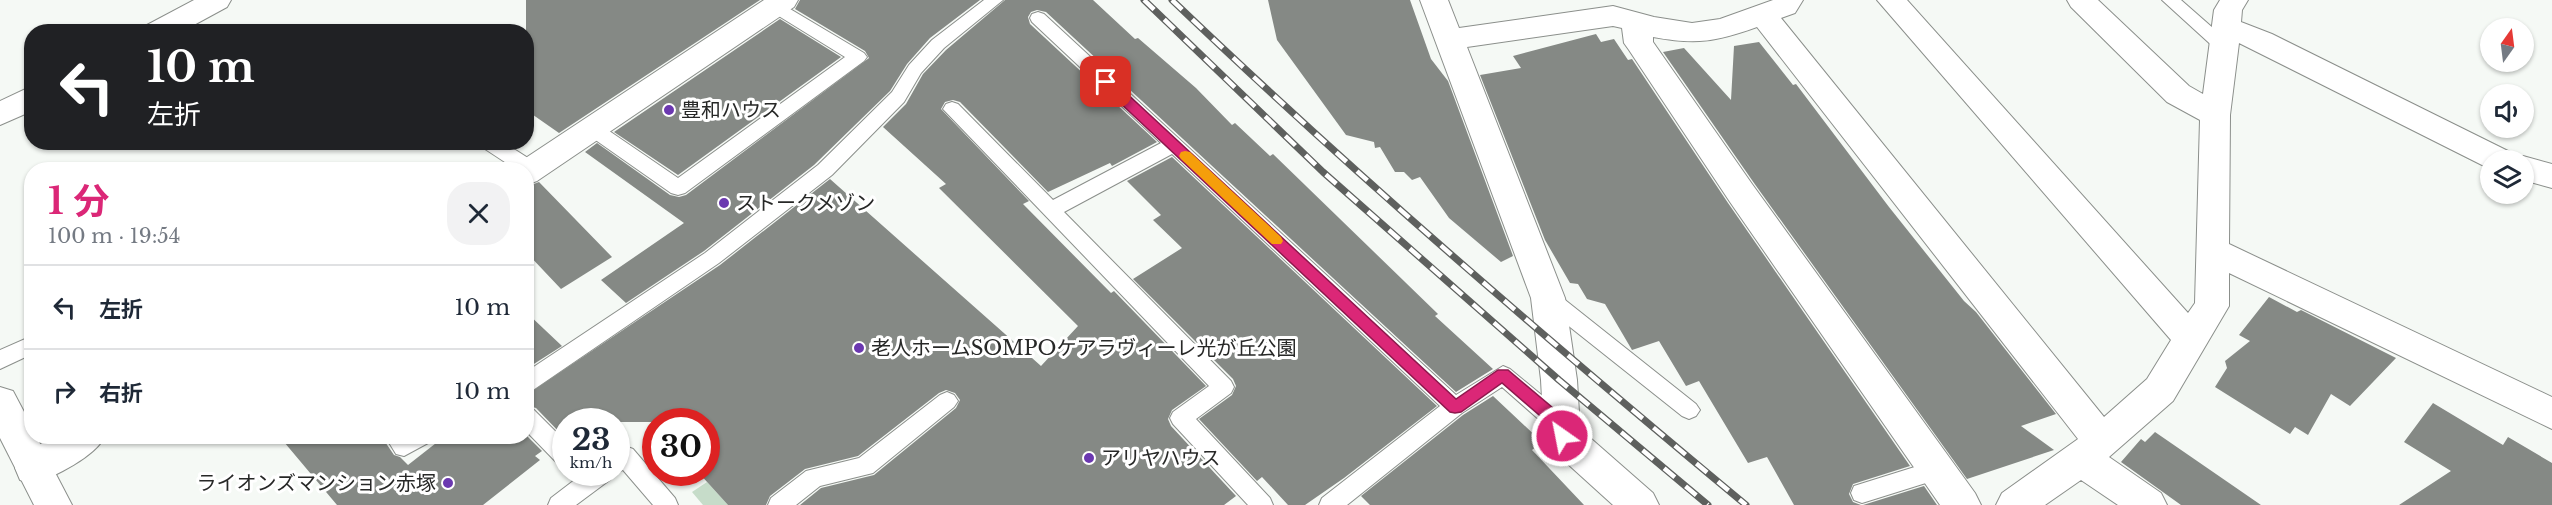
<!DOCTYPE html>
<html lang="ja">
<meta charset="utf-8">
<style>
:root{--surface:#fff;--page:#f2f2f3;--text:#1f2937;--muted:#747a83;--line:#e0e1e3;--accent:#db2777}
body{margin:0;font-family:"Libre Baskerville","Noto Sans JP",serif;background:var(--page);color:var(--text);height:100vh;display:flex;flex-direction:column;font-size:22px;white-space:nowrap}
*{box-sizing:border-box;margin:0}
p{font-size:20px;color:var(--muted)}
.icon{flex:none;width:33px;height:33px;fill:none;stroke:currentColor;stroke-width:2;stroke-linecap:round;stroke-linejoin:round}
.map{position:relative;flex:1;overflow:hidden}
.panel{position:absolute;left:24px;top:162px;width:510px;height:282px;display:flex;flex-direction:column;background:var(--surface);border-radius:24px;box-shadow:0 2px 4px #0004}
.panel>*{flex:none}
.guide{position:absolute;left:24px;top:24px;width:510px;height:126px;border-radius:24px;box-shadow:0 2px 4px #0004;background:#202124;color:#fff;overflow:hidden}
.needle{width:39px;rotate:14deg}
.fabs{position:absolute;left:2480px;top:18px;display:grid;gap:12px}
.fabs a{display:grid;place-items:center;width:54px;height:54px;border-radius:50%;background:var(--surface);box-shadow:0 2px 4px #0004;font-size:30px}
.speed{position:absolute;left:552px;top:408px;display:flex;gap:12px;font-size:30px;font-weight:700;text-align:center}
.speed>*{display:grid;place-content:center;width:78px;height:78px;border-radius:50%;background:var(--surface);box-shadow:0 2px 4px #0004;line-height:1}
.speed small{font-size:15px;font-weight:400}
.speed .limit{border:9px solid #d22;background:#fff;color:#111}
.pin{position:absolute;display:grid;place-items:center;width:51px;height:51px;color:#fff;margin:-26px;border-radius:12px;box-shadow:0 3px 9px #0006}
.me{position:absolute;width:66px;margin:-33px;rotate:327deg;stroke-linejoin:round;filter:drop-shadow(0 0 4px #0008)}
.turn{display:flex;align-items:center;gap:21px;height:126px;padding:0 24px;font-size:27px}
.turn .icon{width:78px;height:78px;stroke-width:2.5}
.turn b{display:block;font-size:42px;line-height:51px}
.round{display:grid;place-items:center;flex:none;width:63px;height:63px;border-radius:24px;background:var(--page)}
.head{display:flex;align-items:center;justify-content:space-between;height:102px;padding:0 24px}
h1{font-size:36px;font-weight:700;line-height:45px;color:var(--accent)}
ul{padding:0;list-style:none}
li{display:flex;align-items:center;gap:18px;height:84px;padding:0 24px;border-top:2px solid var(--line)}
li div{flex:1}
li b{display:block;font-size:22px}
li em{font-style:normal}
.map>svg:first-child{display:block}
.green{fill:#c6dcc9}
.building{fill:#858985}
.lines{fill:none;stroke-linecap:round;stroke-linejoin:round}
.lane-casing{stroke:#8b8f8b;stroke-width:2}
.street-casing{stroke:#8b8f8b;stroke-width:2}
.highway-casing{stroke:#8b8f8b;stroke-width:2}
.lane{fill:#fff;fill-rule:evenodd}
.street{fill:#fff;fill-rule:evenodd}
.highway{fill:#fff;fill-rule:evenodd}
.rail-casing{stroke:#5e605e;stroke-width:7}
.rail{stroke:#fff;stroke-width:4.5;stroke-dasharray:14;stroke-linecap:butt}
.route{fill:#db2777;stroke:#8e194d;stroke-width:1.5}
.slow{fill:#f59e0b}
.poi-dot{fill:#6b38b0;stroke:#fff;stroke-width:2}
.labels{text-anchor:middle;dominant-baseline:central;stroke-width:6;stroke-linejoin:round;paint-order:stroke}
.poi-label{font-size:20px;fill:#272827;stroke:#fff;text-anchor:start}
</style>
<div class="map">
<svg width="2552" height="505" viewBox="0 0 2552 505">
<rect width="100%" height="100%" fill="#f5f9f5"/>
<!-- green -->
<path class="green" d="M707,482L728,505H703L692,492Z"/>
<!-- building -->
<path class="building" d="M526,0H760L559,133L526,110Z
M800,0H980L930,38L907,64L890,91L814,165L704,251L626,303L601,280L684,223L585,152L597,143L670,195L679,197L686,195L869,58L865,51L795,9Z
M1005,0H1093L1135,39L1138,38L1196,88L1232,125L1235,123L1270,156L1273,154L1438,314L1435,316L1493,369L1456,392L1046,12L1037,10L1031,12L1028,17L1030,24L1157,142L1112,166L1110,163L1048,192L960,102L953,100L945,102L941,109L1029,201L1023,204L1111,293L1114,291L1206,386L1172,410L1168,419L1171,426L1236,496L1224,505H800L821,488L874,475L956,408L960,400L955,393L946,390L939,393L858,456L805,469L770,496L766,505H728L698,472H706V422H656V426L651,422H566V435L563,436L536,408L526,405V395L720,265L830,179L1041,366L1078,326L939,188L946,184L883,127L906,104L923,74L946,50Z
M1268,0H1410L1431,59L1448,81L1513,256L1501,262L1449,218L1420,177L1412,180L1404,172H1395L1380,147L1375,148L1374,142L1346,135L1277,40Z
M780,19L841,57L678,175L614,132Z
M1596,34L1601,42L1614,39L1628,60L1632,59L1728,203L1910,466L1853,484L1849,494L1853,502L1861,505H1794L1767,457L1748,463L1699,381L1686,386L1659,341L1632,350L1605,304L1587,299L1578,284L1570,283L1545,240L1480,75L1521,68L1513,56Z
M1759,42L1793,85L1796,84L1889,207L1964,301L1976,312L2056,414L2021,426L2054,450L1967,479L1754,183L1663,52L1684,48L1731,100L1734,46Z
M1172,157L1437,406L1344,478L1305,505H1288L1262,477L1257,481L1199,419L1232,395L1236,386L1233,379L1133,279L1182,248L1153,220L1161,215L1127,181Z
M539,182L612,257L561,289L526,252V187Z
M2269,297L2297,312L2301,310L2396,358L2350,406L2331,394L2308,435L2295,427L2290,434L2215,387L2227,368L2225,361L2250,341L2239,335Z
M526,312L562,346L526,369Z
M1493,396L1542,442L1532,450L1584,505H1370L1361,496L1463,415Z
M2433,403L2503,445L2508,437L2552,463V505H2399L2451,471L2404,442Z
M2155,432L2261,505H2181L2121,462L2141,439L2145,442Z
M526,435L542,451L535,456L540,460L483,505H337L279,436H381L394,455L400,457L408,465L445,436Z
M1924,486L1937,505H1863Z"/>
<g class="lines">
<!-- lane casing -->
<g class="lane-casing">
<path id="lane" d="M775,0L864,53L867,57L864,61L685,193L678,195L671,193L587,134L584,129L587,124L593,122L599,124L678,178L845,57L769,10L767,6L769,2Z
M984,0H1003L944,48L921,73L904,102L832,175L719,263L533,390L526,393V372L705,253L818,165L892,92L909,65L932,40Z
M2162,0H2181L2230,43L2233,47L2230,51H2218Z
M1038,12L1044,14L1456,395L1503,366L1510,369L1568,417L1571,424L1568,431L1560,433L1552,431L1502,387L1462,413L1347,505H1319L1322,498L1440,406L1172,154L1064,212L1231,381L1234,387L1231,393L1196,419L1270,498L1273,505H1248L1173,424L1170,418L1173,412L1209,386L943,109L946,104L952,102L958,104L1053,200L1161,143L1032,22L1030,18L1032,14Z
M479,142H503L539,165L541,170L539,175L532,177L526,175V170H517L482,147Z
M1548,290L1555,292L1696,404L1700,410L1696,416L1689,419L1682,416L1541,304L1538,298L1541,292Z
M32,336V354L0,369V350Z
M947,392L954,395L958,401L954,407L873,473L820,486L796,505H768L771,498L806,471L859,458L940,395Z
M526,407L534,410L566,442V466L558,464L526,431Z
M385,436H430L428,443L404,456L396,454Z
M625,446L633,449L675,498L678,505H653L623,470L616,472V450Z
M1937,460L1945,463L1948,470L1945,477L1862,503L1854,500L1851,493L1854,486Z
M585,472H614L611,479L576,505H548L551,498Z"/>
</g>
<!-- street casing -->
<g class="street-casing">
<path id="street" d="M194,0H231L227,7L181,32H143L147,25Z
M764,0H798L794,7L537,181L526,185V170H512L515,165Z
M1420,0H1448L1459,28L1613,6L1654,17L1692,23L1720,19L1773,0H1803L1795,13L1781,18L2104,417L2147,379L2171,340L1877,0H1907L2188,313L2195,303L2200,120L2167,102L2071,7L2067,0H2098L2189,86L2203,94L2214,10L2220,0H2248L2242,10L2241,22L2272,34L2510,152L2514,159L2523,156L2552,164V188L2523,180V160H2490V169L2488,168L2239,43L2230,115L2229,244L2552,397V429L2229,273V306L2173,401L2109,457L2161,493L2167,505H2118L2081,480L2045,505H1996L2002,493L2078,439L1757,27C1715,42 1696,45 1653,37V42L1752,184L1975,493L1981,505H1940L1730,202L1629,50L1624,43L1622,28L1613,26L1467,47L1565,298L1577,380L1580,429L1653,493L1659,505H1613L1549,447L1544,436L1541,380L1531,298Z
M32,86V111L0,125V101Z
M54,436H105C96,456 54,477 33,484L20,480L15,468L20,456Z"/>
</g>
<!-- highway casing -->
<g class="highway-casing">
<path id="highway" d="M0,387L13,391L32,427V436H36L72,505H34L0,438Z"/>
</g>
<!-- lane -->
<use href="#lane" class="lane"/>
<!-- street -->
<use href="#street" class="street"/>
<!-- highway -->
<use href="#highway" class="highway"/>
<!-- rail casing -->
<g class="rail-casing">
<path id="rail" d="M1144,0L1323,172L1559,380L1708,505
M1172,0C1356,176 1550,342 1746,505"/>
</g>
<!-- rail -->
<use href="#rail" class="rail"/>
</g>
<!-- route -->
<path class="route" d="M1106,77L1110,78L1456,399L1498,370H1508L1566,419L1570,436L1567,441L1562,442L1557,441L1553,427L1502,383L1461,412L1455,413L1450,412L1101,85L1100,82L1101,78Z"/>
<!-- slow -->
<path class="slow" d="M1185,151L1190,152L1281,237L1283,241L1281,244H1272L1181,159L1179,156L1181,152Z"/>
<!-- markers -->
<g class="poi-dot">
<circle cx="669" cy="110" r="6"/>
<circle cx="724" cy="203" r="6"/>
<circle cx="859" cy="348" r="6"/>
<circle cx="1089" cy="458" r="6"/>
<circle cx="448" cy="483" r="6"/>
</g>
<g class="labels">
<!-- poi labels -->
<g class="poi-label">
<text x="681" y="110">豊和ハウス</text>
<text x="736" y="203">ストークメゾン</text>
<text x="871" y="348">老人ホームSOMPOケアラヴィーレ光が丘公園</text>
<text x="1101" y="458">アリヤハウス</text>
<text x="436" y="483" text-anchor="end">ライオンズマンション赤塚</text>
</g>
</g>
</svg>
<div class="fabs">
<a><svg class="needle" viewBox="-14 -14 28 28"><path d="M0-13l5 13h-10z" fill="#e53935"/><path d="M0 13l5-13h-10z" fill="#747a83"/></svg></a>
<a><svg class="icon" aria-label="sound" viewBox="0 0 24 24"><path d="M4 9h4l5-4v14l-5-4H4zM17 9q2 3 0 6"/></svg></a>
<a><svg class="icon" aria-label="layers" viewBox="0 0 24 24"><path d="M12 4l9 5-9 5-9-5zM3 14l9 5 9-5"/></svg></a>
</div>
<div class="speed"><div>23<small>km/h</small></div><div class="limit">30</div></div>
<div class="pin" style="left:1106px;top:82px;background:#d93025"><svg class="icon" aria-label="arrive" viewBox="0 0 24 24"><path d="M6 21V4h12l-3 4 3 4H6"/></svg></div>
<svg class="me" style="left:1562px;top:436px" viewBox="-20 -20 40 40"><circle r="17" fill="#db2777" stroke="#fff" stroke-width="3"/><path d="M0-11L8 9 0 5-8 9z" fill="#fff"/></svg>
<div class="guide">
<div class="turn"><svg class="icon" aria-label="left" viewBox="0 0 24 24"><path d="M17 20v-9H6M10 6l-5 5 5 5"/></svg><div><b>10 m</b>左折</div></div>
</div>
<section class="panel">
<div class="head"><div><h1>1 分</h1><p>100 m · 19:54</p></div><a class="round"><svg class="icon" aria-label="close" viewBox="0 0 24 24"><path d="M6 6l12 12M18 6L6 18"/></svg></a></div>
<ul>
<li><svg class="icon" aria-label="left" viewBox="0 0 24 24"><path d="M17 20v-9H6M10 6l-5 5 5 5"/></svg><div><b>左折</b></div><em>10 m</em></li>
<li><svg class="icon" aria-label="right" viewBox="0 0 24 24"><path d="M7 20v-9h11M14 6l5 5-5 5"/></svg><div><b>右折</b></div><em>10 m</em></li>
</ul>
</section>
</div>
